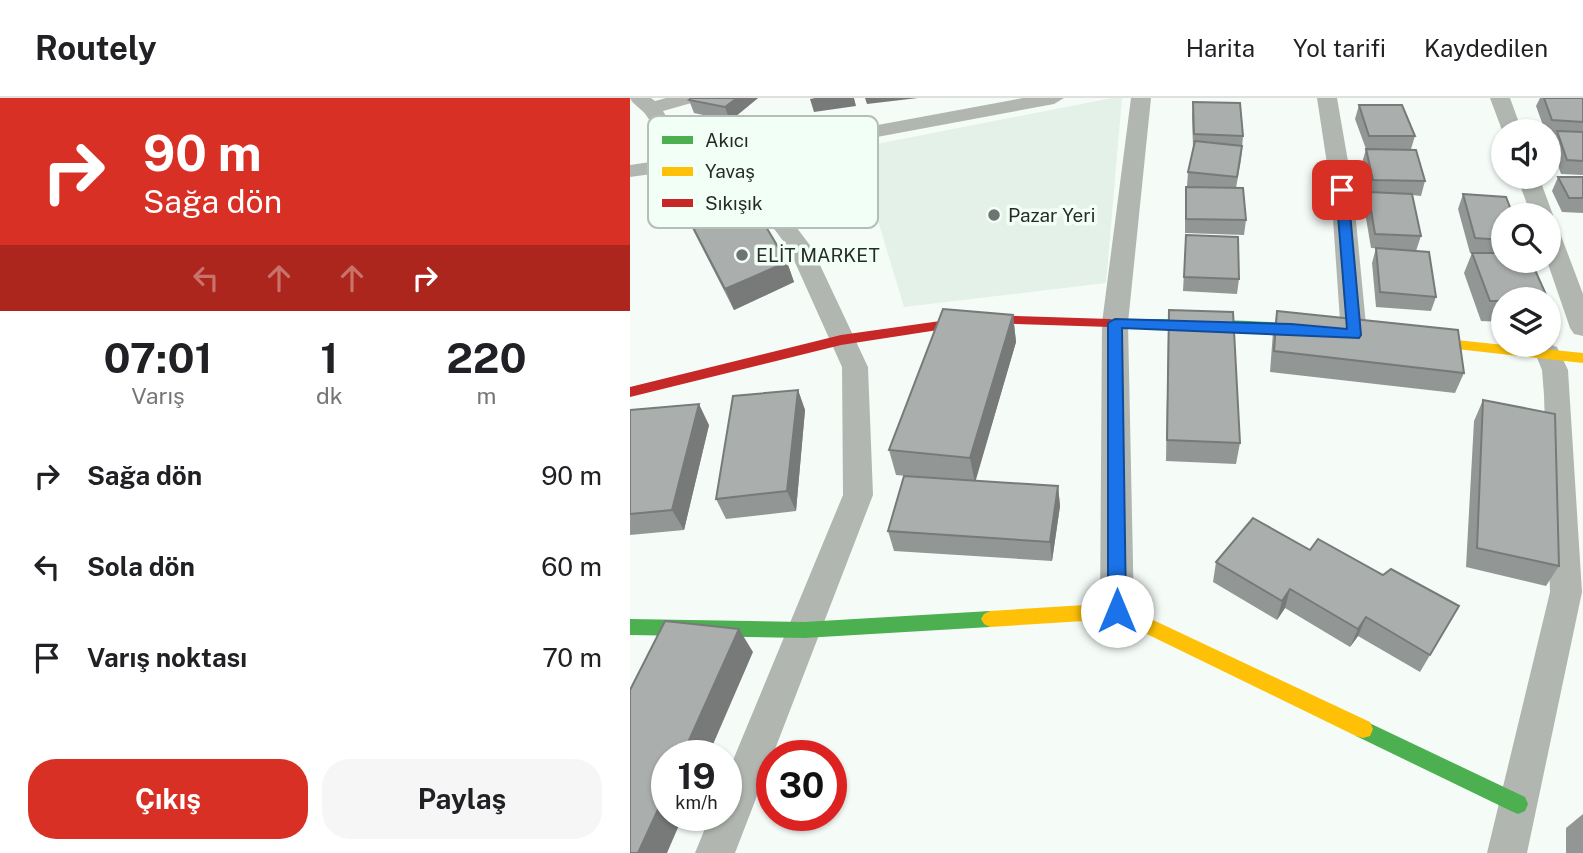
<!DOCTYPE html>
<html lang="tr">
<meta charset="utf-8">
<style>
:root{--surface:#fff;--page:#f6f6f6;--text:#202124;--muted:#757577;--line:#e0e0e0;--accent:#d93025}
body{margin:0;font-family:"Public Sans",sans-serif;background:var(--page);color:var(--text);height:100vh;display:flex;flex-direction:column;font-size:26px;white-space:nowrap}
*{box-sizing:border-box;margin:0}
p{font-size:23px;color:var(--muted)}
.icon{flex:none;width:38px;height:38px;fill:none;stroke:currentColor;stroke-width:2;stroke-linecap:round;stroke-linejoin:round}
.map{position:relative;flex:1;overflow:hidden}
.side{display:flex;flex-direction:column;background:var(--surface);width:630px}
.side>*{flex:none}
.top-card{background:#d93025;color:#fff;overflow:hidden}
.buttons{position:absolute;left:861px;top:21px;display:grid;gap:14px}
.buttons a{display:grid;place-items:center;width:70px;height:70px;border-radius:50%;background:var(--surface);box-shadow:0 2px 5px #0004;font-size:35px}
.speed{position:absolute;left:21px;top:642px;display:flex;gap:14px;font-size:35px;font-weight:700;text-align:center}
.speed>*{display:grid;place-content:center;width:91px;height:91px;border-radius:50%;background:var(--surface);box-shadow:0 2px 5px #0004;line-height:1}
.speed small{font-size:18px;font-weight:400}
.speed .limit{border:10px solid #d22;background:#fff;color:#111}
.pin{position:absolute;display:grid;place-items:center;width:60px;height:60px;color:#fff;margin:-30px;border-radius:14px;box-shadow:0 4px 10px #0006}
.me{position:absolute;width:77px;margin:-38px;rotate:0deg;stroke-linejoin:round;filter:drop-shadow(0 0 5px #0008)}
.turn{display:flex;align-items:center;gap:24px;height:147px;padding:0 28px;font-size:32px}
.turn .icon{width:91px;height:91px;stroke-width:2.5}
.turn b{display:block;font-size:49px;line-height:60px}
.lanes{display:flex;align-items:center;height:66px;padding:0 28px;background:#0003;justify-content:center;gap:35px;direction:ltr}
.lanes .off{opacity:.35}
.eta{display:flex;justify-content:space-evenly;align-items:center;height:119px;text-align:center}
.eta b{font-size:42px;font-weight:700;line-height:49px}
.button{display:flex;gap:14px;margin-top:auto;padding:14px 28px}
.button a{flex:1;height:80px;border-radius:28px;background:var(--accent);color:#fff;font-size:28px;font-weight:700;line-height:80px;text-align:center}
.button a+a{background:var(--page);color:var(--text)}
ul{padding:0;list-style:none}
li{display:flex;align-items:center;gap:21px;height:91px;padding:0 28px}
li div{flex:1}
li b{display:block;font-size:26px}
li em{font-style:normal}
header{display:flex;align-items:center;gap:42px;box-sizing:border-box;height:98px;padding:0 35px;background:var(--surface);border-bottom:2px solid var(--line)}
header strong{font-size:33px}
nav{display:flex;gap:38px;margin-inline-start:auto;font-size:24px}
main{display:flex;flex:1;min-height:0}
.map>svg:first-child{display:block}
.built{fill:#e3f1e8}
.lines{fill:none;stroke-linecap:round;stroke-linejoin:round}
.street{fill:#b1b7b0;fill-rule:evenodd}
.fast{fill:#4caf50;fill-rule:evenodd}
.slow{fill:#ffc107;fill-rule:evenodd}
.jam{fill:#c62828;fill-rule:evenodd}
.wall{fill:#929695}
.shaded-wall{fill:#777a79}
.building{fill:#aaafad;stroke:#777a79;stroke-width:2}
.route{fill:#1a73e8;stroke:#114b97;stroke-width:2}
.poi-dot{fill:#6e7471;stroke:#f2fff7;stroke-width:2.5}
.labels{text-anchor:middle;dominant-baseline:central;stroke-width:7;stroke-linejoin:round;paint-order:stroke}
.far-poi-label{font-size:19px;fill:#262b28;stroke:#f2fff7;text-anchor:start}
.key{fill:#f2fff7;stroke:#b5bfb9;stroke-width:2}
.key-label{font-size:19px;fill:#262b28}
</style>
<header>
<strong>Routely</strong>
<nav><a>Harita</a><a>Yol tarifi</a><a>Kaydedilen</a></nav>
</header>
<main>
<section class="side">
<div class="top-card">
<div class="turn"><svg class="icon" aria-label="right" viewBox="0 0 24 24"><path d="M7 20v-9h11M14 6l5 5-5 5"/></svg><div><b>90 m</b>Sağa dön</div></div>
<div class="lanes"><svg class="icon off" aria-label="left" viewBox="0 0 24 24"><path d="M17 20v-9H6M10 6l-5 5 5 5"/></svg><svg class="icon off" aria-label="ahead" viewBox="0 0 24 24"><path d="M12 20V5M6 11l6-6 6 6"/></svg><svg class="icon off" aria-label="ahead" viewBox="0 0 24 24"><path d="M12 20V5M6 11l6-6 6 6"/></svg><svg class="icon" aria-label="right" viewBox="0 0 24 24"><path d="M7 20v-9h11M14 6l5 5-5 5"/></svg></div>
</div>
<div class="eta">
<div><b>07:01</b><p>Varış</p></div>
<div><b>1</b><p>dk</p></div>
<div><b>220</b><p>m</p></div>
</div>
<ul>
<li><svg class="icon" aria-label="right" viewBox="0 0 24 24"><path d="M7 20v-9h11M14 6l5 5-5 5"/></svg><div><b>Sağa dön</b></div><em>90 m</em></li>
<li><svg class="icon" aria-label="left" viewBox="0 0 24 24"><path d="M17 20v-9H6M10 6l-5 5 5 5"/></svg><div><b>Sola dön</b></div><em>60 m</em></li>
<li><svg class="icon" aria-label="arrive" viewBox="0 0 24 24"><path d="M6 21V4h12l-3 4 3 4H6"/></svg><div><b>Varış noktası</b></div><em>70 m</em></li>
</ul>
<div class="button"><a>Çıkış</a><a>Paylaş</a></div>
</section>
<div class="map">
<svg width="953" height="755" viewBox="0 0 953 755">
<rect width="100%" height="100%" fill="#f5fcf8"/>
<!-- built -->
<path class="built" d="M482,0H492L476,185L274,209L226,50Z"/>
<g class="lines">
<!-- street -->
<path class="street" d="M0,0H21L25,3L36,0H68L65,4L33,13L45,33L67,57L145,46L393,0H434L424,6L145,58L81,68L161,122L182,150L238,269L243,397L105,755H65L80,718H96V679L213,397L212,269L159,151L145,132L58,71L0,79V67L47,60C34,46 26,32 16,17C11,10 3,7 0,0Z
M501,0H521L498,225L504,513L499,523L487,527L475,523L470,513L472,225Z
M687,0H707L723,92L737,237L733,243L724,246L715,243L711,237L701,92Z
M860,0H880L892,33L873,35Z
M887,79H909L923,117L920,122L919,117H901Z
M919,128L927,130L930,135L953,196V238L944,236L940,230L917,163Z
M919,246L927,249L938,272L952,494L897,755H857L920,494L914,297L912,272L905,255L909,249Z"/>
<!-- fast -->
<path class="fast" d="M480,221C511,221 690,220 704,234L697,239L661,234L475,228L473,225L475,222Z
M360,513L366,516L369,521L366,526L360,529L174,540L0,537V521L174,524Z
M733,622L895,699L898,706L895,713L888,716L881,713L726,638L723,631L726,624Z"/>
<!-- slow -->
<path class="slow" d="M778,237L953,255V265L773,245L771,242L773,239Z
M487,505L740,624L743,631L740,638L733,640L726,638L486,521L360,529L354,526L351,521L354,516L360,513Z"/>
<!-- jam -->
<path class="jam" d="M353,217L480,221L487,225L480,229L353,225L211,247L0,299V289L211,237Z"/>
</g>
<!-- wall -->
<path class="wall" d="M128,0L100,23L64,15L59,2Z
M910,0H953V77L931,76L921,47L925,37L919,36V33H915L906,8Z
M563,4L613,38L611,62L606,90L616,122L614,137L555,135V103L556,89H567L557,88L558,74L563,50L562,18Z
M729,7L785,38L781,51L754,52L795,83L791,98L782,97L791,138L786,153L741,150L734,108L738,94H739L732,65L736,51L725,21Z
M928,79H953V115L932,114L922,93Z
M833,96L873,117V224L851,223L834,175L842,155H840L828,111Z
M53,110L157,164L164,184L104,212L62,130Z
M556,137L609,181L607,196L553,193Z
M746,150L806,199L801,213L746,209L742,165Z
M539,212L610,345L606,366L536,363L538,233Z
M647,213L834,275L825,295L640,274L643,234Z
M383,217L386,244L345,383L428,388L430,408L422,463L264,453L258,433L277,378L266,377L259,352Z
M168,292L175,312L166,413L96,421L86,401Z
M853,302L929,468L916,488L836,469L844,323Z
M0,312L79,327L54,432L0,437Z
M680,452L753,477L829,508L790,574L728,538L720,549L655,510L647,522L583,484L586,464Z
M953,716V755H936V730Z"/>
<!-- shaded-wall -->
<path class="shaded-wall" d="M107,0H128L100,23L95,9Z
M185,0H224L226,8L184,14L180,1Z
M235,0H288L237,6Z
M157,164L164,184L104,212L95,191Z
M383,217L386,244L345,385L340,360Z
M168,292L175,312L166,413L157,393Z
M69,306L79,327L54,432L42,412Z
M428,388L430,408L422,463L420,444Z
M660,491L655,510L647,522L652,503Z
M736,519L728,538L720,549L728,531Z
M109,531L123,554L78,658H52Z
M37,692V718H53L37,755H8Z"/>
<!-- building -->
<path class="building" d="M61,0H107L95,9L59,2Z
M914,0H953V24L922,22Z
M563,4L610,5L613,38L564,36Z
M729,7H772L785,38H739Z
M927,33L953,34V63L937,62Z
M565,43L612,48L607,79L558,74Z
M736,51L786,52L795,83L743,82Z
M928,79H953V100H939Z
M556,89L613,90L616,122L556,121Z
M114,92L157,164L95,191L53,110Z
M738,94L782,96L791,138L745,136Z
M833,96L876,99L883,117H873V142L845,140Z
M556,137L608,139L609,181L554,179Z
M746,150L799,154L806,199L750,194Z
M842,155H873V163H901L918,201H873V203H860Z
M313,211L383,217L340,360L259,352Z
M539,212L603,214L610,345L537,342Z
M647,213L828,232L834,275L644,253Z
M168,292L157,393L86,401L103,298Z
M853,302L925,316L929,468L847,450Z
M69,306L42,412L0,416V312Z
M274,378L428,388L420,444L258,433Z
M623,420L680,452L688,441L753,477L761,471L829,508L800,557L736,519L728,531L660,491L652,503L586,464Z
M35,523L109,531L52,658H37V692L8,755H0V592Z"/>
<!-- route -->
<path class="route" d="M712,89L718,92L731,237L729,240L492,230L496,513L493,518L487,521L481,518L478,513V225L485,221L661,226L717,231L706,92Z"/>
<!-- markers -->
<g class="poi-dot">
<circle cx="364" cy="117" r="7"/>
<circle cx="112" cy="157" r="7"/>
</g>
<g class="labels">
<!-- far-poi labels -->
<g class="far-poi-label">
<text x="378" y="117">Pazar Yeri</text>
<text x="126" y="157">ELİT MARKET</text>
</g>
</g>
<!-- legend -->
<rect x="18" y="18" width="230" height="112" rx="10" class="key"/>
<rect x="32" y="38" width="31" height="8" fill="#4caf50"/>
<rect x="32" y="69" width="31" height="9" fill="#ffc107"/>
<rect x="32" y="101" width="31" height="8" fill="#c62828"/>
<g class="key-label">
<text x="75" y="49">Akıcı</text>
<text x="75" y="80">Yavaş</text>
<text x="75" y="112">Sıkışık</text>
</g>
</svg>
<div class="buttons">
<a><svg class="icon" aria-label="sound" viewBox="0 0 24 24"><path d="M4 9h4l5-4v14l-5-4H4zM17 9q2 3 0 6"/></svg></a>
<a><svg class="icon" aria-label="search" viewBox="0 0 24 24"><circle cx="10" cy="10" r="6"/><path d="M15 15l6 6"/></svg></a>
<a><svg class="icon" aria-label="layers" viewBox="0 0 24 24"><path d="M12 4l9 5-9 5-9-5zM3 14l9 5 9-5"/></svg></a>
</div>
<div class="speed"><div>19<small>km/h</small></div><div class="limit">30</div></div>
<div class="pin" style="left:712px;top:92px;background:#d93025"><svg class="icon" aria-label="arrive" viewBox="0 0 24 24"><path d="M6 21V4h12l-3 4 3 4H6"/></svg></div>
<svg class="me" style="left:487px;top:513px" viewBox="-20 -20 40 40"><circle r="19" fill="#fff"/><path d="M0-13L10 11 0 6-10 11z" fill="#1a73e8"/></svg>
</div>
</main>
